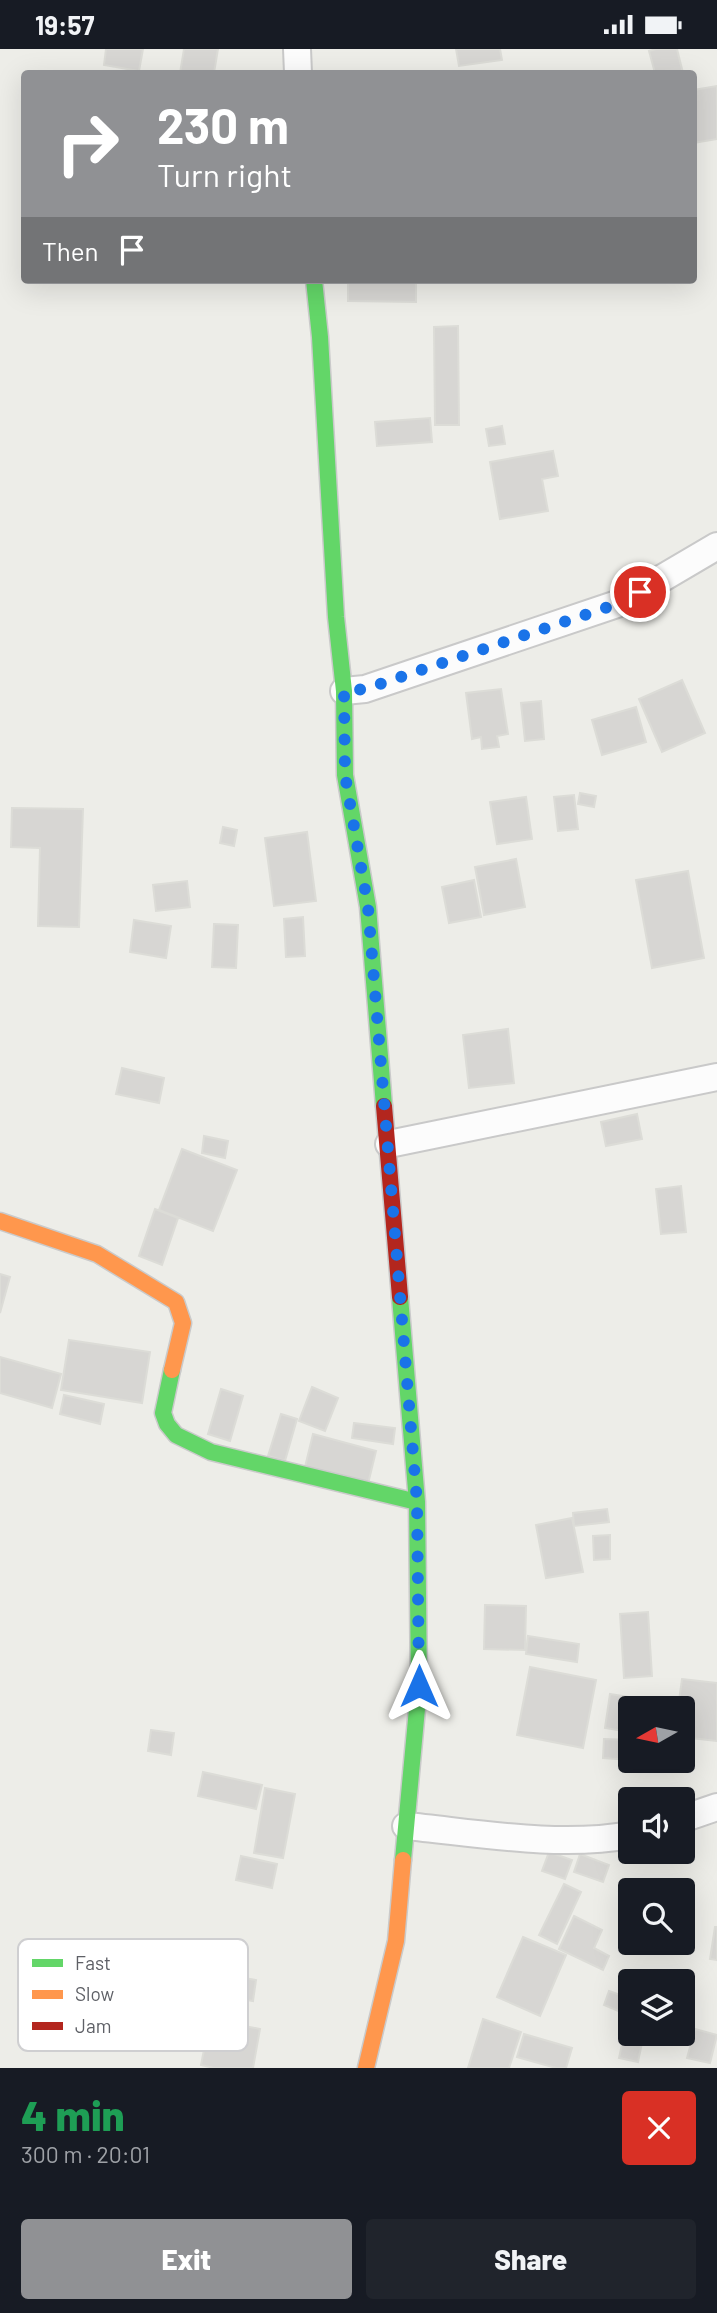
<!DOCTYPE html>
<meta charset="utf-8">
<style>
:root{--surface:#171b24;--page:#20242c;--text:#f1f3f6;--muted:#9ea1a6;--accent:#909194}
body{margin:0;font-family:Barlow,sans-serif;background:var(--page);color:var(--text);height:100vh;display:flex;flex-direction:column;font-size:26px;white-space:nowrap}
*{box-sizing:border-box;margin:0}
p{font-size:23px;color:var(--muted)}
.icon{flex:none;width:38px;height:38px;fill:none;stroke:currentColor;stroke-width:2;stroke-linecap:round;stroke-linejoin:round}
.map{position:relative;height:2019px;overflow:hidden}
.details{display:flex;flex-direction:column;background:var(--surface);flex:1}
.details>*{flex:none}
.hud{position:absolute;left:21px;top:21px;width:676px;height:214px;border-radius:7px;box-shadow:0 7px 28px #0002;background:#909194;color:#fff;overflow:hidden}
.needle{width:46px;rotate:261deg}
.fabs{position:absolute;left:618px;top:1647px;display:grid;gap:14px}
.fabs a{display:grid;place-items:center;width:77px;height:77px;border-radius:7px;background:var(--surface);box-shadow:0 7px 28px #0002;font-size:35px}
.pin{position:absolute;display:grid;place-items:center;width:60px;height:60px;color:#fff;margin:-30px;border:4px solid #fff;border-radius:50%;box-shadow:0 2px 7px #0007}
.me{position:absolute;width:77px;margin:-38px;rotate:0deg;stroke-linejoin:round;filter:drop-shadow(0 0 5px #0008)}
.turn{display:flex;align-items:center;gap:24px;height:147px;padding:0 21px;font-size:32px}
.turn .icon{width:91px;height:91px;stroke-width:2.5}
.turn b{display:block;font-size:49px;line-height:60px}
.then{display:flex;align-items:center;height:66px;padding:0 21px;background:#0003;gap:14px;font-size:26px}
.round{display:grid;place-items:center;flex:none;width:74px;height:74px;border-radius:7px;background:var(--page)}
.head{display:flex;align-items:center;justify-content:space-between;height:119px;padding:0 21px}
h1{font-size:42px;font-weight:800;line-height:52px;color:#1e9e55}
.primary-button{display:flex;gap:14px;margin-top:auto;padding:14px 21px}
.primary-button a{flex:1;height:80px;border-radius:7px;background:var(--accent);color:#fff;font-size:28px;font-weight:800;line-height:80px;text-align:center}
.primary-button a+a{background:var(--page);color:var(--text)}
.status{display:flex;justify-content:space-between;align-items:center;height:49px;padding:0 35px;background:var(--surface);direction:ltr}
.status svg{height:19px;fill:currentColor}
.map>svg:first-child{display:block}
.building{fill:#d7d6d3;stroke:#dcdcd7;stroke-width:2}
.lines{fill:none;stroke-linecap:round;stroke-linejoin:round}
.street-casing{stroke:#c9c9c9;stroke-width:30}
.fast-casing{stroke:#cacaca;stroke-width:19}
.slow-casing{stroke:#cacaca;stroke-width:19}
.jam-casing{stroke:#cacaca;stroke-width:19}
.street{stroke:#fcfcfc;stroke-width:26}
.fast{stroke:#63d668;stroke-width:16}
.slow{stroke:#ff974d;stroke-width:16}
.jam{stroke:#b3261e;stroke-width:16}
.route{stroke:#1a73e8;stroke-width:12;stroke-dasharray:0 21.6}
.key{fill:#fff;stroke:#cfcfd1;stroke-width:2}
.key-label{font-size:19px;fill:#5e6066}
</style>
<div class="status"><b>19:57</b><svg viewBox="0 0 49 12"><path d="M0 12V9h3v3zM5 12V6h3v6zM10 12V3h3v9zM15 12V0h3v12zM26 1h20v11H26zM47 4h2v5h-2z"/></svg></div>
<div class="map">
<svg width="717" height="2019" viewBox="0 0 717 2019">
<rect width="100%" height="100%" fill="#edede8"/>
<!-- building -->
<path class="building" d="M106,0H143L139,22L104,16Z
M184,0H218L214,24H180Z
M456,0H500L502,11L459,17Z
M656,0H677L683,24H655L649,2Z
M717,37V90L693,94V41Z
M348,231H416V253L348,252Z
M458,277L459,376H435L434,278Z
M430,369L432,393L377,397L375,373Z
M502,377L505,395L489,397L486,380Z
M553,402L558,427L542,430L548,462L500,470L490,413Z
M682,631L705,684L662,703L639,650Z
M501,640L508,685L497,687L499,698L482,700L481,688L472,690L466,644Z
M541,652L544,690L525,692L521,654Z
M636,658L646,693L602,706L592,671Z
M580,744L596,747L594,758L578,755Z
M574,746L578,780L558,782L554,748Z
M526,748L532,790L497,795L490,753Z
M12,759L83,760L79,878L38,877L40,799L11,798Z
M223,778L237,781L234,797L220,794Z
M307,783L316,852L274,857L265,789Z
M516,810L525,858L484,866L475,818Z
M688,822L704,909L652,919L636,831Z
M474,831L481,868L449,874L442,838Z
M187,832L190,858L156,862L153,836Z
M303,868L305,907L286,908L284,870Z
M134,871L171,877L166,909L130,903Z
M214,875L238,876L236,919L212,918Z
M508,980L514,1034L469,1039L463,986Z
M122,1019L164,1029L159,1054L116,1045Z
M637,1065L642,1090L606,1097L601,1073Z
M204,1087L228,1092L225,1109L202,1104Z
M182,1100L237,1121L213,1182L159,1161Z
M681,1137L686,1183L661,1185L656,1140Z
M155,1160L178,1169L162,1216L139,1207Z
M0,1225L10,1228L0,1264Z
M69,1291L150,1303L142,1354L61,1341Z
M0,1308L61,1325L52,1359L0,1344Z
M312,1338L338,1349L325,1382L299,1372Z
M221,1340L243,1347L230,1392L208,1385Z
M64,1346L104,1355L100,1375L60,1365Z
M281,1365L297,1370L285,1412L268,1407Z
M354,1374L395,1379L393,1395L352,1389Z
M313,1385L376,1402L368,1435L305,1418Z
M607,1460L609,1473L574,1477L573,1464Z
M572,1469L583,1523L546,1529L536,1476Z
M610,1486V1510L594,1511L593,1487Z
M485,1556L526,1557L525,1601L484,1600Z
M648,1563L652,1627L624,1629L620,1565Z
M528,1587L579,1595L577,1613L526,1605Z
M530,1618L596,1631L583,1699L517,1686Z
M682,1630L717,1634V1692L682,1688V1659H678Z
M610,1645L642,1650L641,1659H630V1683L605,1679Z
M151,1681L174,1684L171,1706L148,1702Z
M604,1690L630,1691V1711L603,1709Z
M203,1723L262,1736L256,1760L198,1747Z
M265,1739L295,1745L283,1809L254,1804Z
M549,1803L572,1811L565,1830L542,1822Z
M580,1805L609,1816L603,1833L574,1823Z
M241,1807L277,1815L272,1839L236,1831Z
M564,1835L581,1843L557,1895L539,1886Z
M574,1867L602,1881L594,1899L609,1907L603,1921L559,1900Z
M715,1878H717V1911L710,1910Z
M523,1888L566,1906L540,1967L497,1948Z
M210,1923L256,1931L253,1952L207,1944Z
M609,1942L629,1949L623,1964L604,1956Z
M210,1970L260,1980L253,2019H214L201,2016Z
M483,1970L521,1983L509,2019H468Z
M626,1977L630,1978V1984H644L638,2013L619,2009Z
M695,1980L717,1986L710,2014L687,2009Z
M524,1985L572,1999L566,2019H556L517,2008Z"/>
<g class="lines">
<!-- street casing -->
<g class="street-casing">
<path id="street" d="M297,0L298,24
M344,642L365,640L620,554L717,497
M389,1095L717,1028
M682,1770L717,1758
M406,1777C477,1784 559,1799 630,1786"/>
</g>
<!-- fast casing -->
<g class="fast-casing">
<path id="fast" d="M314,231L320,288L336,568L344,642L345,726L368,858L384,1057
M400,1248L417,1453L419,1638L403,1811
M172,1321L163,1364L167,1375L176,1386L211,1403L417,1453"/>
</g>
<!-- slow casing -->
<g class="slow-casing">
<path id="slow" d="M0,1172L97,1205L176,1253L183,1274L172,1321
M366,2019L396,1892L403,1811"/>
</g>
<!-- jam casing -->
<g class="jam-casing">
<path id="jam" d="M384,1057L400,1248"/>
</g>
<!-- street -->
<use href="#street" class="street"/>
<!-- fast -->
<use href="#fast" class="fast"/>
<!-- slow -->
<use href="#slow" class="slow"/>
<!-- jam -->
<use href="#jam" class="jam"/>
</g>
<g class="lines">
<!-- route -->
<path class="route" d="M419,1637L417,1453L368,858L345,726L344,642L365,640L620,554L640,543"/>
</g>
<!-- legend -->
<rect x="18" y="1890" width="230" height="112" rx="10" class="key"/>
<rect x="32" y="1910" width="31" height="8" fill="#63d668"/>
<rect x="32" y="1941" width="31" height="9" fill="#ff974d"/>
<rect x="32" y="1973" width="31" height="8" fill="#b3261e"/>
<g class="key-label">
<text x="75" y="1921">Fast</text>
<text x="75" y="1952">Slow</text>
<text x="75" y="1984">Jam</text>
</g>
</svg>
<div class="fabs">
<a><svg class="needle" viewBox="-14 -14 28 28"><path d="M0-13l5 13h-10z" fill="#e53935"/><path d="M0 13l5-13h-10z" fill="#9ea1a6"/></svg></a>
<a><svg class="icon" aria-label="sound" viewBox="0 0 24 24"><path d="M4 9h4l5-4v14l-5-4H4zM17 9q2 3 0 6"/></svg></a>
<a><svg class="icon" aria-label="search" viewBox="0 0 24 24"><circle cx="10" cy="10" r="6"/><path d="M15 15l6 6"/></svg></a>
<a><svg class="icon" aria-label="layers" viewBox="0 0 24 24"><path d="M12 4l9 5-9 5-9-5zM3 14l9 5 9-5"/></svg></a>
</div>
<div class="pin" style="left:640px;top:543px;background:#d93025"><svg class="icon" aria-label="arrive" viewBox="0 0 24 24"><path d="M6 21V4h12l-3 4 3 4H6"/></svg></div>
<svg class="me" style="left:419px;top:1637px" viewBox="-20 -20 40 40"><path d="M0-17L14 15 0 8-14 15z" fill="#1a73e8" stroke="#fff" stroke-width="4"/></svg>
<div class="hud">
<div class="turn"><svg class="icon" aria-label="right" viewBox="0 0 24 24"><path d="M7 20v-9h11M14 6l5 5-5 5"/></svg><div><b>230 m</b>Turn right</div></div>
<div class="then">Then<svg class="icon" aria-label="arrive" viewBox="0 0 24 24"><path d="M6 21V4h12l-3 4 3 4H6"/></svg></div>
</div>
</div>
<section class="details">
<div class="head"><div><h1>4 min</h1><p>300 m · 20:01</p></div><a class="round" style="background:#d93025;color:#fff"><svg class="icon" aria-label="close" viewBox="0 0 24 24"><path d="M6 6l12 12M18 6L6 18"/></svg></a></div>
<div class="primary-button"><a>Exit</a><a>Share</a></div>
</section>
